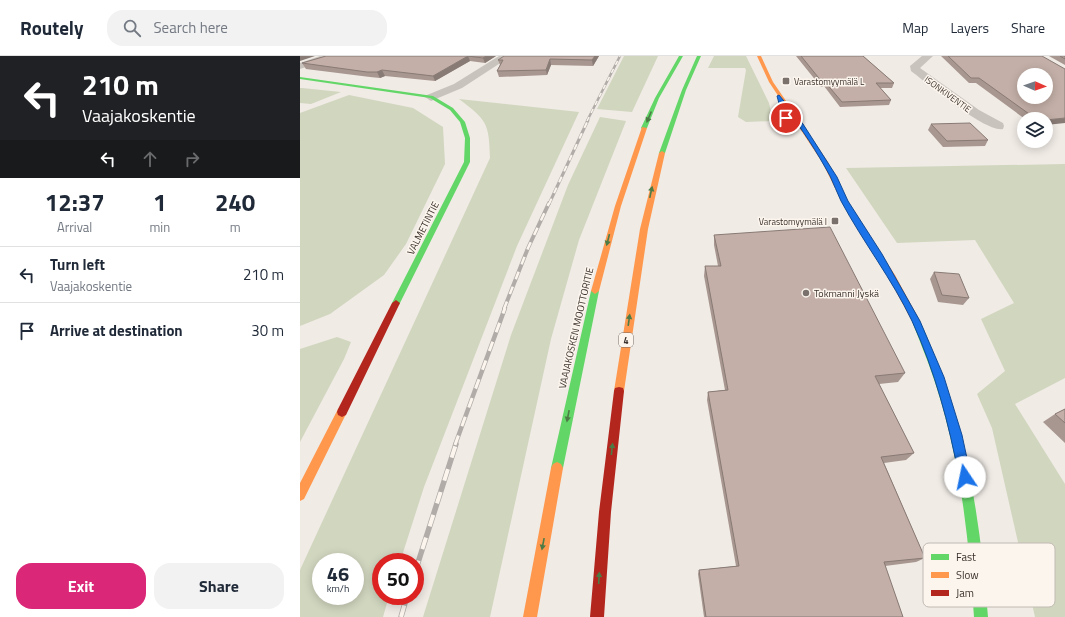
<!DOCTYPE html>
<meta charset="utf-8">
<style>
:root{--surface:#fff;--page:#f2f2f3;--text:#1f2937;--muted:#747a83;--line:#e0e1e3;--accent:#db2777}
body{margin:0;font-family:"Titillium Web",sans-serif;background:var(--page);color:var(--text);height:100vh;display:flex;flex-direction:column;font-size:15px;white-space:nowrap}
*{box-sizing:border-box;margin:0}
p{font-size:13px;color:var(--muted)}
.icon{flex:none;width:22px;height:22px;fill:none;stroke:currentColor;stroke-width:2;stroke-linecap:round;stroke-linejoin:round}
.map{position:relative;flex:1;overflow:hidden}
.side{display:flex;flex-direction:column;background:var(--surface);width:300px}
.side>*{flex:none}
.guide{background:#202124;color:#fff;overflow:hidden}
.needle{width:26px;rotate:92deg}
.tools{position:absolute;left:717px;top:12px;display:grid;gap:8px}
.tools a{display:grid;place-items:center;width:36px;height:36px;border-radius:50%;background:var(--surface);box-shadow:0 2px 10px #0003;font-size:20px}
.speed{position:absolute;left:12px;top:497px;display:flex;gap:8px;font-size:20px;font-weight:700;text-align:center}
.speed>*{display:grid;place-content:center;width:52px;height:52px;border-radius:50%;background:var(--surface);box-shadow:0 2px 10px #0003;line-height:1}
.speed small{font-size:10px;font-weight:400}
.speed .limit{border:6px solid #d22;background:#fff;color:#111}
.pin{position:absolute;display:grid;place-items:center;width:34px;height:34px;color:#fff;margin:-17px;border:2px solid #fff;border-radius:50%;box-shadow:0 1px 4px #0007}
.me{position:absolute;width:44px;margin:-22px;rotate:349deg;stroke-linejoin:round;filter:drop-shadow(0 0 3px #0008)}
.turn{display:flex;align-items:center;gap:14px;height:84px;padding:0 16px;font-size:18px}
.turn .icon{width:52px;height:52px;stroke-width:2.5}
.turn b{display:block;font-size:28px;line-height:34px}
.lanes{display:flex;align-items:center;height:38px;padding:0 16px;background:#0003;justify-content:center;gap:20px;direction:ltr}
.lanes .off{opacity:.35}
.eta{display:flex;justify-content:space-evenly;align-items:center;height:68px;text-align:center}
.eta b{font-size:24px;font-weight:700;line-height:28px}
.action{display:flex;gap:8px;margin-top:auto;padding:8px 16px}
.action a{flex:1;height:46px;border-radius:16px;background:var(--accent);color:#fff;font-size:16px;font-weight:700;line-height:46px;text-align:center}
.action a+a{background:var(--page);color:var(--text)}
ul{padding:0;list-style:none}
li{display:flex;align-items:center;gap:12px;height:56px;padding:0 16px;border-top:1px solid var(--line)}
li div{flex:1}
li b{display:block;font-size:15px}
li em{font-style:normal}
header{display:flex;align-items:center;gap:24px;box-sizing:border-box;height:56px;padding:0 20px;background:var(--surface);border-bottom:1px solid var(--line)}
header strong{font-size:19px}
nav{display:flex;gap:22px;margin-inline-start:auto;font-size:14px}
.search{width:280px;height:36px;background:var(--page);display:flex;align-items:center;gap:10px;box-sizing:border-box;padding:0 14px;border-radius:16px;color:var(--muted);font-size:15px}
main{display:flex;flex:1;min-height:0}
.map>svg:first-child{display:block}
.green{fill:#d1d6bf;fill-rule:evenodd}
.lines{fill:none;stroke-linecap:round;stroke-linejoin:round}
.street{fill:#c9c3be;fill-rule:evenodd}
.fast{fill:#63d668;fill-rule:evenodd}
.slow{fill:#ff974d;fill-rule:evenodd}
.jam{fill:#b3261e;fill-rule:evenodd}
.rail-far4-casing{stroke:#b1aca8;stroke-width:2.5}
.rail-far3-casing{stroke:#b1aca8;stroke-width:3}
.rail-far2-casing{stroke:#b1aca8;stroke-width:4}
.rail-far1-casing{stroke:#b1aca8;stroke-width:4.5}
.rail-casing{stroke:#b1aca8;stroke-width:5.5}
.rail-far4{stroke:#fbf5ee;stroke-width:1.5;stroke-dasharray:4.5;stroke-linecap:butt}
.rail-far3{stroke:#fbf5ee;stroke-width:2;stroke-dasharray:6;stroke-linecap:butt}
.rail-far2{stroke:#fbf5ee;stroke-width:2.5;stroke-dasharray:8;stroke-linecap:butt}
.rail-far1{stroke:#fbf5ee;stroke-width:3;stroke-dasharray:10;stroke-linecap:butt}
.rail{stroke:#fbf5ee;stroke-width:4;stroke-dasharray:12;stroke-linecap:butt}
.wall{fill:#a89690}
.shaded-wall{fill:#887a75}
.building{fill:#c3afa7;stroke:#887a75;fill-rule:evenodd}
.oneway{fill:#4d7b46}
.route{fill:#1a73e8;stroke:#114b97}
.poi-dot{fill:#7a716c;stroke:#fbf5ee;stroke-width:1.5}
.labels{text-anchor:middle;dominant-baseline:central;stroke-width:3;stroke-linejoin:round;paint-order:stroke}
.far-poi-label{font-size:9px;fill:#3b302b;stroke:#fbf5ee;text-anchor:start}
.far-street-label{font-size:9px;fill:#3b302b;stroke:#fbf5ee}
.shield{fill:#fbf5ee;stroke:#756b66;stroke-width:1}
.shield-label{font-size:9px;font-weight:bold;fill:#3b302b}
.street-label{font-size:10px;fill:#3b302b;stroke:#fbf5ee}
.poi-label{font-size:10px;fill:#3b302b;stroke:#fbf5ee;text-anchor:start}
.key{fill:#fbf5ee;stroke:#c1bab4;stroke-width:1}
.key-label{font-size:11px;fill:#3b302b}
</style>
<header>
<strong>Routely</strong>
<div class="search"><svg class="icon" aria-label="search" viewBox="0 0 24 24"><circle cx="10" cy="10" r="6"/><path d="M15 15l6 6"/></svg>Search here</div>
<nav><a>Map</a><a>Layers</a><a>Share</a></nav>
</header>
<main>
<section class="side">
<div class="guide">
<div class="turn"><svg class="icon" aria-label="left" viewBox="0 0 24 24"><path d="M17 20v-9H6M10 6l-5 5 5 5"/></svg><div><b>210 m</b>Vaajakoskentie</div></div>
<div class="lanes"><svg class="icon" aria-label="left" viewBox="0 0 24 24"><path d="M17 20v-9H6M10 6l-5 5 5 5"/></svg><svg class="icon off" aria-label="ahead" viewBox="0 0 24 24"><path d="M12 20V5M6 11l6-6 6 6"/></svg><svg class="icon off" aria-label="right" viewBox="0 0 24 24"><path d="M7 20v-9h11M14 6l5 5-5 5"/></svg></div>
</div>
<div class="eta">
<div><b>12:37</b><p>Arrival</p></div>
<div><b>1</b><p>min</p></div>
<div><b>240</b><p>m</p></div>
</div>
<ul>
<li><svg class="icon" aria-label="left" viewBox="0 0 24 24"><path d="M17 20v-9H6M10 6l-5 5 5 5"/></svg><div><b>Turn left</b><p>Vaajakoskentie</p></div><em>210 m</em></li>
<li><svg class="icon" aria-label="arrive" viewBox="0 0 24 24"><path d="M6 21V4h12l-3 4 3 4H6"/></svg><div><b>Arrive at destination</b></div><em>30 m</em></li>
</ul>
<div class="action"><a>Exit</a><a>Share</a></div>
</section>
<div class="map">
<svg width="765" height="561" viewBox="0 0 765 561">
<rect width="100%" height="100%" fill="#f0ebe5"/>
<!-- green -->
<path class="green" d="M324,0H358L332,56L297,53Z
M414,0H446L469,47L473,65L446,66L438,61L446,14L445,12H408Z
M0,32H2L41,36L11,48L0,47Z
M49,39L113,52L143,71L145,108L106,188L84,219L30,258L0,270V57Z
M159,43L279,56L217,190L124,431L100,506H81V540H89L83,561H0V514L190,102C189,67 187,64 159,43ZM21,506H55V540H21Z
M300,61L326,65L279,184L251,283L190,561H123L211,279L268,129Z
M765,108V322L715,348L765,428V561H735L692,372L677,338L705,315L681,263L714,247L675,184L597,187L546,112Z
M37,281L51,286L44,303L0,386V293Z"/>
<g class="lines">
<!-- street -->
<path class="street" d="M20,0H35L34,2L0,13V7Z
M199,0H211L162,32L131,45L125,41L127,39L154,28Z
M622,0H633L620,12L679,54L703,67L704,70L703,73C686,77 627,27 611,15L610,10Z"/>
<!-- fast -->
<path class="fast" d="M379,0H383L359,42L347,72L342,73L341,72L355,42Z
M397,0H401L386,34L365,97L360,98L359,97L382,34Z
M0,21L133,40L153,52L165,66L170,82V106L99,249L96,250L92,247L164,106L165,82L160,66L150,54L130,42L0,23Z
M295,232L299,235L263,412L261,416L257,418L253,416L251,412L291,235Z
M616,262L620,265C630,288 640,312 648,336C672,409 682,485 688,561H674C669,485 661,409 638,336C631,312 621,289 612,265Z"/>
<!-- slow -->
<path class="slow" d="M457,0H461L473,26L528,106L548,146L595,219L620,265L619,267H613L587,219L542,146L522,106L469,26Z
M342,71L347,72L321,150L299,235L295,238L291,235L315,150Z
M362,95L365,97L348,173L324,335L323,338L319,339L315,338L314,335L340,173L359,97Z
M42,351L46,353L47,356L4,443L0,445V427L38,353Z
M257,406L261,408L263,412L237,561H223L251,412L253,408Z"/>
<!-- jam -->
<path class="jam" d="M96,244L100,247L46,359L42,361L38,359L37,356L38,353L92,247Z
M319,331L323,332L324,335L311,456L304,561H290L299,456L314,335L315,332Z"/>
<!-- rail-far4 casing -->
<g class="rail-far4-casing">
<path id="rail-far4" d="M287,65L320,0"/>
</g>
<!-- rail-far3 casing -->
<g class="rail-far3-casing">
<path id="rail-far3" d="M249,148L288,64"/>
</g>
<!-- rail-far2 casing -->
<g class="rail-far2-casing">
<path id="rail-far2" d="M204,253L228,192L249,147"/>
</g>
<!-- rail-far1 casing -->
<g class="rail-far1-casing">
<path id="rail-far1" d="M155,389L205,252"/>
</g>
<!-- rail casing -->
<g class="rail-casing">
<path id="rail" d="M115,516L156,388
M101,561L107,540"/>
</g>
<!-- rail-far4 -->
<use href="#rail-far4" class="rail-far4"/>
<!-- rail-far3 -->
<use href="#rail-far3" class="rail-far3"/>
<!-- rail-far2 -->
<use href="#rail-far2" class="rail-far2"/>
<!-- rail-far1 -->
<use href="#rail-far1" class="rail-far1"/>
<!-- rail -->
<use href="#rail" class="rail"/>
</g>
<!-- wall -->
<path class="wall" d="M26,0H196L185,7L170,5L135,25L85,20L80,22L70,21L6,13L2,7Z
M299,0L293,10L251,9L247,19L199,21L197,15L200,9L198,4Z
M496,0H563L594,27L592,32H580L591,44L589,49L540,51L524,30L521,31Z
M641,0H742L746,63H725L676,27H669Z
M749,0H765V9Z
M631,68L688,84L685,90L643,91L628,74Z
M414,179L605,317L598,326L579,328L614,397L606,404L584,407L625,502L616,506L585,510L603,561H404L398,518L399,514L436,510L407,344L408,336L425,334L404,220L405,210H418L414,189Z
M634,216L669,242L663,249L638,246L630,223Z
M765,353V387L743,366L755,358Z"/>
<!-- shaded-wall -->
<path class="shaded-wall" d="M0,0H15L0,5Z
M168,0L170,5L135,25L133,20Z
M186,0H196L185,7L183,2Z
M295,0H299L293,10L292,4Z
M250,3L251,9L247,19L246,14Z
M82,14L85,20L80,22L77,16Z
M738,58L735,63H730L732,60Z
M765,62V67L746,69V64Z"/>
<!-- building -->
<path class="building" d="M26,0H186L183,2L168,0L133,20L82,14L77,16H67L2,7Z
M204,0H295L292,4L250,3L246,14L197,15L203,4H198Z
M501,0H563L594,27H576L591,44L542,46L525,26H522Z
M648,0H742L765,13V62L746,64V63H744L738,58L732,60L679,22H671ZM724,19H746V41H724Z
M760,0H765V3Z
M670,67L688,84L647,85L631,68Z
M530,171L605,317L575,320L614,397L581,401L625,502L584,506L603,561H406L399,514L439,510L408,336L428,334L405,210H421L414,179Z
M634,216L659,218L669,242L642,239Z
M765,353V367L755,358Z"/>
<!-- one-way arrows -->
<defs><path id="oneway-solid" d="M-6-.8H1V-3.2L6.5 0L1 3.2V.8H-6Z"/></defs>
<g class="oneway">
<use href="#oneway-solid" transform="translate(349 61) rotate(113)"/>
<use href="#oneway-solid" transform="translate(351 136) rotate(-78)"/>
<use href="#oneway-solid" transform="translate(308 184) rotate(104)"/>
<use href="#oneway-solid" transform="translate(329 264) rotate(-82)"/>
<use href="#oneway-solid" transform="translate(268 360) rotate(101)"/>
<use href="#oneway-solid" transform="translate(312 393) rotate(-84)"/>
<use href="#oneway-solid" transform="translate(243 488) rotate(101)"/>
<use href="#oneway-solid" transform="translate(299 522) rotate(-87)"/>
</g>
<!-- route -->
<path class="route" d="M479,39L503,68L537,121L548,145L582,198L620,265L644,321L662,379L671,421L669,425L665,427L661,425L659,421C649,368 635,315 612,265C592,223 563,186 541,145C537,137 534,128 530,120C517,96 502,73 485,51L488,62L486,63L483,62L477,40Z"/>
<!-- markers -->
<g class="poi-dot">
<rect x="482" y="21" width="8" height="8" rx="2"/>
<rect x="531" y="161" width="8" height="8" rx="2"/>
<circle cx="506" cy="237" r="4"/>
</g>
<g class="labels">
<!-- far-poi labels -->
<g class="far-poi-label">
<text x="494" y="25">Varastomyymälä L</text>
<text x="527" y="165" text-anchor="end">Varastomyymälä I</text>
</g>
<!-- far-street labels -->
<g class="far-street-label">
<text transform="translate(648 38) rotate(36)">ISONKIVENTIE</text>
</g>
<!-- shield labels -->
<rect class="shield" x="319" y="277" width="14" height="14" rx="3"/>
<g class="shield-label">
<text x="326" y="284">4</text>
</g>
<!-- street labels -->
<g class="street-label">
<text transform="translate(123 172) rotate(-63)">VALMETINTIE</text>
<text transform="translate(276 272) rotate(-77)">VAAJAKOSKEN MOOTTORITIE</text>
</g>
<!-- poi labels -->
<g class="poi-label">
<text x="514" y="237">Tokmanni Jyskä</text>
</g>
</g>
<!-- legend -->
<rect x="623" y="487" width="132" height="64" rx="6" class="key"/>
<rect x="631" y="498" width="18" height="6" fill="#63d668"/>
<rect x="631" y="516" width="18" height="6" fill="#ff974d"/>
<rect x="631" y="534" width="18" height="6" fill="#b3261e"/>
<g class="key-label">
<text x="656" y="505">Fast</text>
<text x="656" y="523">Slow</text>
<text x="656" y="541">Jam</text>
</g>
</svg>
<div class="tools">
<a><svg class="needle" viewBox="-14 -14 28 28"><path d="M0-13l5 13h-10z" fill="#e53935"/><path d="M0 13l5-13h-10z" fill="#747a83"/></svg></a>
<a><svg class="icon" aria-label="layers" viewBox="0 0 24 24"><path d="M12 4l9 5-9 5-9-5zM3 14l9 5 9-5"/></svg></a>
</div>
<div class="speed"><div>46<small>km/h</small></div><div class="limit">50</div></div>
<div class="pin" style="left:486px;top:62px;background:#d93025"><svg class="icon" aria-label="arrive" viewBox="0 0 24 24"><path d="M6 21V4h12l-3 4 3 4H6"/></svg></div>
<svg class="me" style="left:665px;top:421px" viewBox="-20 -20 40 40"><circle r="19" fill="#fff"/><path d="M0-13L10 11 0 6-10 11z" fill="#1a73e8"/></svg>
</div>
</main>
